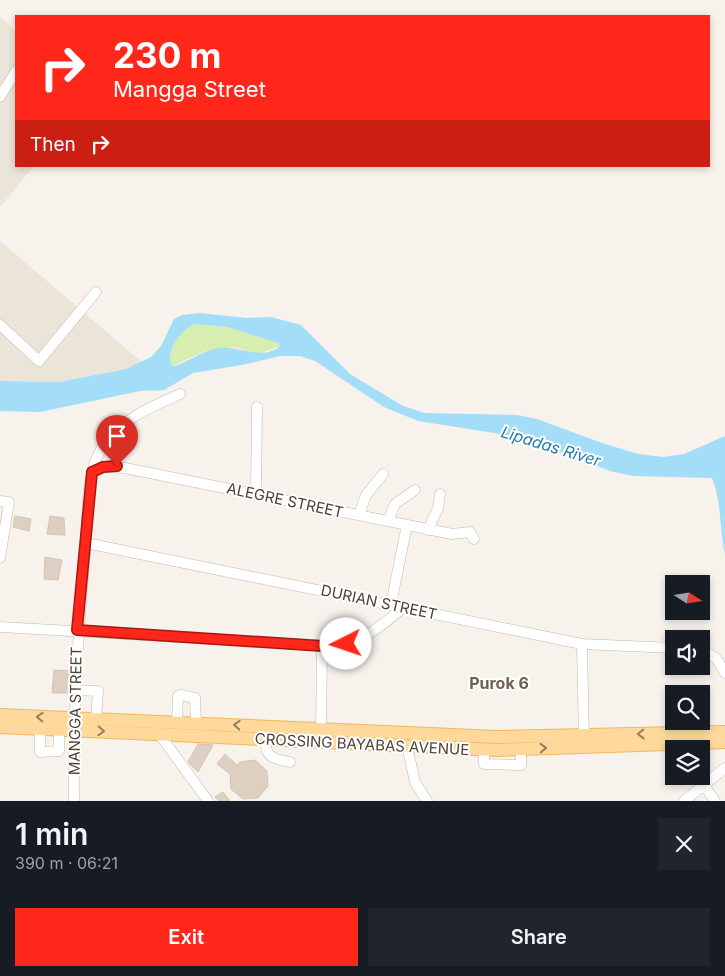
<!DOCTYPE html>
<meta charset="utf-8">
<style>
:root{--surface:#171b24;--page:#20242c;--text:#f1f3f6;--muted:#9ea1a6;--accent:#ff271a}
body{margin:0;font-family:Inter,sans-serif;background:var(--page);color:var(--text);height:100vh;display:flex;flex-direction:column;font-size:19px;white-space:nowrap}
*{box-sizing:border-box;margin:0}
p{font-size:16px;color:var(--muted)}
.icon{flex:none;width:28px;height:28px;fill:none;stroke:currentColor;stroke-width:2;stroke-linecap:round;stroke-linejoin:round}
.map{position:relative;height:801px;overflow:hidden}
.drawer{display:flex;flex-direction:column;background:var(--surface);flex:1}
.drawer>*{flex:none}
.guide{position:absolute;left:15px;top:15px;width:695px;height:152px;border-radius:0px;box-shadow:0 2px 8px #0003;background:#ff271a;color:#fff;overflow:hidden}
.needle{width:32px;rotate:102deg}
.tools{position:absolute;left:665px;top:575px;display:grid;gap:10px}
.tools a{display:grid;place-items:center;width:45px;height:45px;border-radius:0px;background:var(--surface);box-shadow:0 2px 8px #0003;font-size:25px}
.pin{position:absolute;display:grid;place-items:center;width:42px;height:42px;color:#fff;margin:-51px -21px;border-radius:50% 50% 50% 0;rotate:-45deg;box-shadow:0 0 5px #0007}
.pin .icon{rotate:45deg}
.me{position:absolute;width:55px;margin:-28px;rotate:266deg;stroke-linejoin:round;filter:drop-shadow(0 0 4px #0008)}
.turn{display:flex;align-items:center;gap:18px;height:105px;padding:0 15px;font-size:22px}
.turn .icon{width:65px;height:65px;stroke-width:2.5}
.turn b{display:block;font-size:35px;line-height:42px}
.then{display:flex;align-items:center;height:48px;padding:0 15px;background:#0003;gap:10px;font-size:19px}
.round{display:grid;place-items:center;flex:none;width:52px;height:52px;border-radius:0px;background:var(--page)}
.overview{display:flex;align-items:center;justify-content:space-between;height:85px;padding:0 15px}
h1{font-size:30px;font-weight:600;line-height:38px}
.button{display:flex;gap:10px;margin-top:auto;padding:10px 15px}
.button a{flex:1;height:58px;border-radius:0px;background:var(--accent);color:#fff;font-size:20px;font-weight:600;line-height:58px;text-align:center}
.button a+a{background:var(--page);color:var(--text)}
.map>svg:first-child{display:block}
.residential{fill:#ebe4d8}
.green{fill:#d8eeb1}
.water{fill:#a3ddf8;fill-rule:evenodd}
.building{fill:#ddd0c2;stroke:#d5c4b1}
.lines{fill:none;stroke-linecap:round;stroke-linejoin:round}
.minor-casing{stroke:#c3b9ac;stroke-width:11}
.major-casing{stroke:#f0b760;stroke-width:14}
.minor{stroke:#fff;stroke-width:10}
.major{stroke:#ffd99c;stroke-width:12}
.oneway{stroke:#947e5f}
.route-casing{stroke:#a61911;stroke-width:12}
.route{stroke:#ff271a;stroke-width:9}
.labels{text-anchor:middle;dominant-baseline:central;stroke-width:4;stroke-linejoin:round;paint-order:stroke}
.street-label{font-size:15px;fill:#4c4237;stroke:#fff}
.water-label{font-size:16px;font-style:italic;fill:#217daa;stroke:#fff}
.neighbourhood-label{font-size:16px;font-weight:bold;fill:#705f4d;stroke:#fff}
</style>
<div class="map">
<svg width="725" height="801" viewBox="0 0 725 801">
<rect width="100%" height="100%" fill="#f7f2eb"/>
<!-- residential -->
<path class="residential" d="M0,17L16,31V166H34L0,207Z
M0,241L142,362L126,369L59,382L0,381Z"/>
<!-- green -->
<path class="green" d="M195,324L227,327L278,343L280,346L261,353H253L235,347L205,351L173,366C163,352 182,328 195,324Z"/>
<!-- water -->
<path class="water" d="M200,313L246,318L271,317L301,325L350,374L403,406L424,413L517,415L537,419L602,443L638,454L663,457L684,454L725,436V554C719,528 722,502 712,478L633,476L610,471L537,443L507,435L418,421L384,407L315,361L300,356H280L242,365L193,373L164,390L140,391L40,412L0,411V381L59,382L126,369L151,357L161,346L174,319L182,315ZM195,324L227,327L278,343L280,346C263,361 239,346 220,348C204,349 182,366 173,366C163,352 183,328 195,324Z"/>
<!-- building -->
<path class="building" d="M15,516L31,519L29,531L13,527Z
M50,516L64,518L65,535L47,534Z
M45,557L62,560L58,580L44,579Z
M54,670L70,671L69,693H52Z
M198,744L213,745L198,772L188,762Z
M225,754L237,765L240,762L255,760L267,771L268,786L258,798L243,799L231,789L230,774L217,764Z
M223,792L230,801H219L215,797Z"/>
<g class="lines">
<!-- minor casing -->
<g class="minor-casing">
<path id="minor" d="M0,97L16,71
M0,325L39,361L96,292
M92,473L103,467L125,468L452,534L470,532L474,539
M256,493L257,407
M0,501L9,502L0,558
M359,515L366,495L383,474
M388,521L395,504L415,490
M428,530L438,508L440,494
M86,543L582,644L674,648
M391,604L407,525
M0,627L334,646C364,642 382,625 404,607
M582,644L584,741
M701,650L716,658L725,673
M75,690L98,691L96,719
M177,723L178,696L181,695L195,698L196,723
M40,729V752L59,751V730
M157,731L208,801
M321,735L322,646
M265,739C265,757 273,759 290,762
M407,746L415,782L427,801
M484,749V764L521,765V749
M704,785L715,801
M74,801C73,714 78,629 86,543C88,513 85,473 103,446C121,419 151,407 180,394
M684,801L725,768"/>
</g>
<!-- major casing -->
<g class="major-casing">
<path id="major" d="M0,715L497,737L725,732
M0,727L497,750L725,742"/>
</g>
<!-- minor -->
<use href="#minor" class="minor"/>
<!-- major -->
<use href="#major" class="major"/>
</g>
<!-- one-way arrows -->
<defs><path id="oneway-chevron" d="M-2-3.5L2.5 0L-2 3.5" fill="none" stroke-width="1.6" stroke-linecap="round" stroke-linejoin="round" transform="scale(1.25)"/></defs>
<g class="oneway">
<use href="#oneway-chevron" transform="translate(40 717) rotate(-178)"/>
<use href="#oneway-chevron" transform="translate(237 725) rotate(-177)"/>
<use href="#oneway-chevron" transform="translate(101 731) rotate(3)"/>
<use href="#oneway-chevron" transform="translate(641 734) rotate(179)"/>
<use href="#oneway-chevron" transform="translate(543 748) rotate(-2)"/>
</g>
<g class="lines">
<!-- route casing -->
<g class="route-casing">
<path id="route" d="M117,466L103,467L92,472L77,630L322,646L346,644"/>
</g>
<!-- route -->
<use href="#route" class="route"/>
</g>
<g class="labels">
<!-- street labels -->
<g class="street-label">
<text transform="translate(285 500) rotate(12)">ALEGRE STREET</text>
<text transform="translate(379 602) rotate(12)">DURIAN STREET</text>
<text transform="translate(75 711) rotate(-89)">MANGGA STREET</text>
<text transform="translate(362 744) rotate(3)">CROSSING BAYABAS AVENUE</text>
</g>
<!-- water labels -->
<g class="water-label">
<text transform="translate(551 446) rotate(17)">Lipadas River</text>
</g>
<!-- neighbourhood labels -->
<g class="neighbourhood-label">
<text x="499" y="683">Purok 6</text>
</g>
</g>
</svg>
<div class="tools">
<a><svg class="needle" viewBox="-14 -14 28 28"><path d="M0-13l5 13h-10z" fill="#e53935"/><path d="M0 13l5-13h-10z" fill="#9ea1a6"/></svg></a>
<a><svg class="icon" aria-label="sound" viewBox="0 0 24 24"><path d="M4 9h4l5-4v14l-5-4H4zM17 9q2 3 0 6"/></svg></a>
<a><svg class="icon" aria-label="search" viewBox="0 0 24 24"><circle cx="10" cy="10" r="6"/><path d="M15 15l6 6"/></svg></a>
<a><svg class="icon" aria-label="layers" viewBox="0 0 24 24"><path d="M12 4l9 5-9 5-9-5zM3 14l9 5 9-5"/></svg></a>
</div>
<div class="pin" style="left:117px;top:466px;background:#d93025"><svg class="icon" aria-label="arrive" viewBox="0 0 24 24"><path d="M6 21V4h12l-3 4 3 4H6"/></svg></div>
<svg class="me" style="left:346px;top:644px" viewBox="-20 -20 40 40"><circle r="19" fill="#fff"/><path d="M0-13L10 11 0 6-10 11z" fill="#ff271a"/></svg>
<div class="guide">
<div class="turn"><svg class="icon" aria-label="right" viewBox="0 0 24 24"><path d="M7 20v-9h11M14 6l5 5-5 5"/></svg><div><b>230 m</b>Mangga Street</div></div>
<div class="then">Then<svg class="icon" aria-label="right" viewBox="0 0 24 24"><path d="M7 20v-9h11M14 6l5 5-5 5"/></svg></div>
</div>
</div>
<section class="drawer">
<div class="overview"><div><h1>1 min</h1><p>390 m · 06:21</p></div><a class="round"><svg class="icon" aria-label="close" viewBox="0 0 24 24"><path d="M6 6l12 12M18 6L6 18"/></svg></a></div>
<div class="button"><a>Exit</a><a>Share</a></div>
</section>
